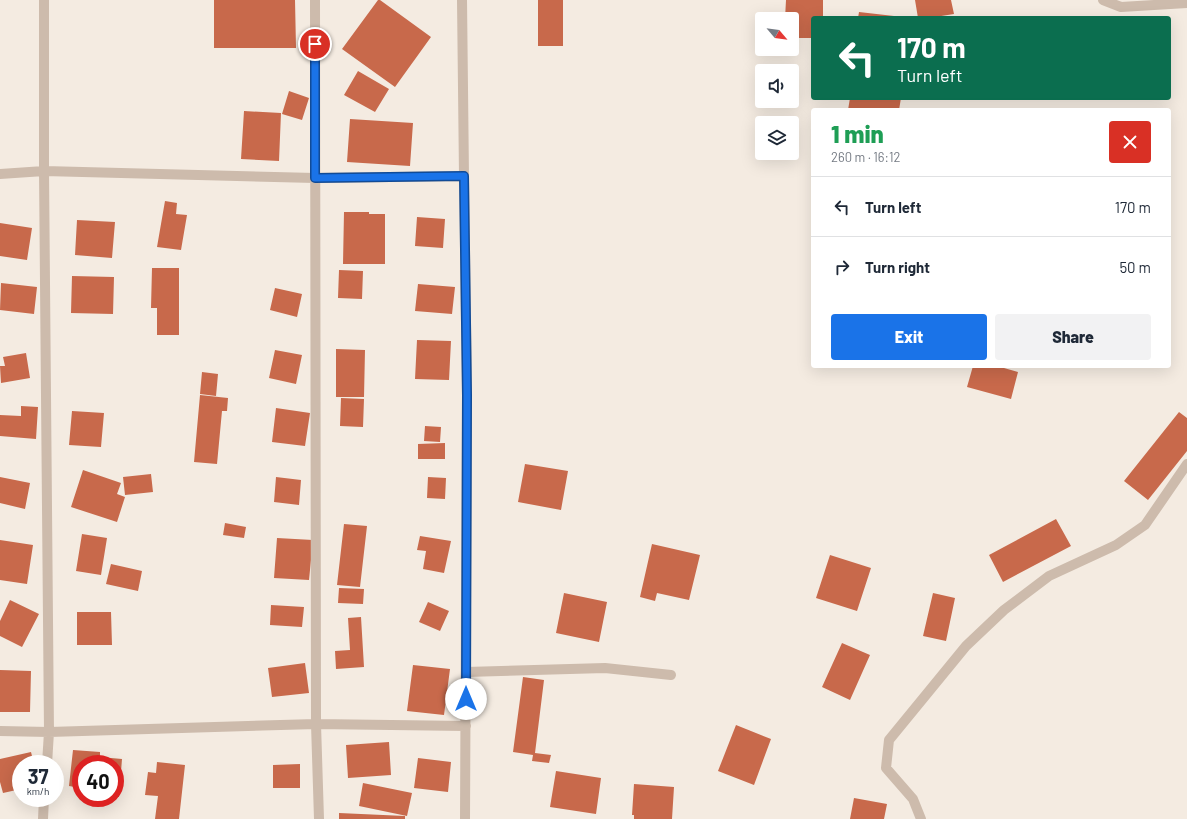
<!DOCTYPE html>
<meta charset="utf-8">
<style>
:root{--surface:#fff;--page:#f2f2f3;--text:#1f2937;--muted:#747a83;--line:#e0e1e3;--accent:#1a73e8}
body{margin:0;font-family:Barlow,sans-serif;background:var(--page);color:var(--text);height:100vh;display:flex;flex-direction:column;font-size:15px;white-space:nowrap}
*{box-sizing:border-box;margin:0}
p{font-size:13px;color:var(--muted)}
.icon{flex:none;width:22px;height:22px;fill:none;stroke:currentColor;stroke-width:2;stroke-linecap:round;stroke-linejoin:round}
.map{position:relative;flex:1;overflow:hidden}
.sheet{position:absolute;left:811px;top:108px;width:360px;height:260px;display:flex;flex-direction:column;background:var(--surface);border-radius:4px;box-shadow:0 4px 16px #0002}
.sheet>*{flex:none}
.hud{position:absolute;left:811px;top:16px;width:360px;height:84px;border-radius:4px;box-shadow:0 4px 16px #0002;background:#0b6e4f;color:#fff;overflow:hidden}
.needle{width:26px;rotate:119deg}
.fabs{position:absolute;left:755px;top:12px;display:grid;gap:8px}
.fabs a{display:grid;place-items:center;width:44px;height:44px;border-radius:4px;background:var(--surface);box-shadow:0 4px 16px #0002;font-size:20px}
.speed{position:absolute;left:12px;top:755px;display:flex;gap:8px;font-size:20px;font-weight:700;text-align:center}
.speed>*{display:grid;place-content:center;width:52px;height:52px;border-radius:50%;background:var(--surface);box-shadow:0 4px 16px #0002;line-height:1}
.speed small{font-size:10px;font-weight:400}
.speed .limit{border:6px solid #d22;background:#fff;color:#111}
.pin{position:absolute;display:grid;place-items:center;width:34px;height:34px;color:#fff;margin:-17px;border:2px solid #fff;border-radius:50%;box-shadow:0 1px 4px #0007}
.me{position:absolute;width:44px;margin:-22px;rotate:0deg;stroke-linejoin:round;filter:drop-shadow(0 0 3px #0008)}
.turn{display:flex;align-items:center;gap:14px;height:84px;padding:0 20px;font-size:18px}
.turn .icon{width:52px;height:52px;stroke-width:2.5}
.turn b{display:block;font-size:28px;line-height:34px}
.round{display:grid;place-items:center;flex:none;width:42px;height:42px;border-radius:4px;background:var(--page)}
.overview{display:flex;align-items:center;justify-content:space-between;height:68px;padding:0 20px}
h1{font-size:24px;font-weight:800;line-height:30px;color:#1e9e55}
.button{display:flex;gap:8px;margin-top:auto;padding:8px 20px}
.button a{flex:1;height:46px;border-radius:4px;background:var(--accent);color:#fff;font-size:16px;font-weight:800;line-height:46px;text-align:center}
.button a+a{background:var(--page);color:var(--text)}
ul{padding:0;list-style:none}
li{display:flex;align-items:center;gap:12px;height:60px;padding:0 20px;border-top:1px solid var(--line)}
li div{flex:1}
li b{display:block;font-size:15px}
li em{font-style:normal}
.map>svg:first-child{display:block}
.building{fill:#c8694b}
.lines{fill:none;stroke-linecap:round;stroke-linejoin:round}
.minor{stroke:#cdbbac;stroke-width:10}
.route-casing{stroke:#114b97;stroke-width:10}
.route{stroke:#1a73e8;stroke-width:7}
</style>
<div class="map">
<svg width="1187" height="819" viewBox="0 0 1187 819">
<rect width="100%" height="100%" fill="#f4ebe1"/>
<!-- building -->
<path class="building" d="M214,0H295L296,48H214Z
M378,0H380L431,37L395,87L342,49Z
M538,0H563V46H538Z
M786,0H823V18H813V38H792V19H785Z
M915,0H951L954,14L935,17V18H918Z
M859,12L894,16V18H858Z
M358,71L389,89L375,112L344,95Z
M289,91L309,98L302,120L282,114Z
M850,98H901L899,110H848Z
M244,111L281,113L279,161L241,159Z
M350,119L413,123L410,166L347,162Z
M165,201L177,203L176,214L187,215L181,250L157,247Z
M344,212H369V214H385V264H343Z
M417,217L445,219L443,248L415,246Z
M77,220L115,222L112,258L75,255Z
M0,223L32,228L27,260L0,256Z
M152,268H179V335H157V308H151Z
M339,270L363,271L362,299L338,298Z
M72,276L114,277L113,314L71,313Z
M1,283L37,287L34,314L0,310Z
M418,284L455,287L452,314L415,311Z
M275,288L302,294L297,317L270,310Z
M417,340L451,341L449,380L415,379Z
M336,349L365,350L364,397H336Z
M275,350L302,355L296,384L269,378Z
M26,353L30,378L1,383L0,366H5L3,357Z
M973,366H997L1018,372L1011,399L967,387Z
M202,372L218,374L216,396L200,394Z
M200,395L228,398L227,411H222L217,464L194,462Z
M341,398L364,399L363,427L340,426Z
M21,406L38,407L36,439L0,436V415L21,416Z
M276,408L310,413L305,446L272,442Z
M72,411L104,413L101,447L69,445Z
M1179,412L1187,418V451L1148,500L1124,481Z
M425,426L441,427L440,442L424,441Z
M445,443V459H418V444Z
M525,464L568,471L561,510L518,502Z
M83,470L121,483L117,494L125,497L117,522L71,507Z
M151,474L153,492L125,495L123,477Z
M0,477L30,483L25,509L0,503Z
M276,477L301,480L299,505L274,502Z
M428,477L446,478L445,499L427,498Z
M1056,519L1071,546L1003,582L989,555Z
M225,523L246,527L244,538L223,535Z
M344,524L367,526L360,587L337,585Z
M82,534L107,538L101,575L76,571Z
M420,536L451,541L444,573L423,569L426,551L417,550Z
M277,538L313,540L309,580L274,578Z
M0,540L33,545L27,584L0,580Z
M652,544L700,555L689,600L657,593L655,601L640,597Z
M830,555L871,568L857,611L816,598Z
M111,564L142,571L138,591L106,584Z
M339,588L364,589L363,604L338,603Z
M564,593L607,602L599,642L556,633Z
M933,593L955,598L946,641L923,636Z
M10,600L39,614L22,647L0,636V621Z
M428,602L449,611L440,631L419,622Z
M271,605L304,607L302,627L270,625Z
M77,612H111L112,645H77Z
M361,617L364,667L336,669L335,651L350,650L348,618Z
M842,643L870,655L850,700L822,687Z
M305,663L309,693L272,697L268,668Z
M413,665L450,669L444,715L407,711Z
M0,670L31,671L30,712H0Z
M523,677L544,680L535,753L551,755L549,763L532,761L533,755L513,752Z
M736,725L771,739L754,785L718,771Z
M389,742L391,775L348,778L346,745Z
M73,750L100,752V757L122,759L119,797H115V764H81V788L69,786Z
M31,752L34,764H21V789L3,793L0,782V759Z
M418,758L451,762L448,792L414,788Z
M157,762L185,765L179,819H155L158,796L145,795L148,772L156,773Z
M300,764V788H273V765Z
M556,771L601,778L596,814L550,807Z
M363,783L412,793L407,816L359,806Z
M634,784L674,787L672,819H634V815H632Z
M854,798L887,804L884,819H850Z
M339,813L405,816V819H339Z"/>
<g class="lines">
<!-- minor -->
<path class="minor" d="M44,0V171L49,732L47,764
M315,0L316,724L319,819
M462,0L464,176L467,395L465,819
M1103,0L1121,7L1187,3
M0,174L44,171L315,178L464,176
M466,672L605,668L671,675
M0,731L49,732L316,724L466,726
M43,819L44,798
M921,819L913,799L886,768L889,740L966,646L1004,610L1049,576L1116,545L1145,525L1187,464"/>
</g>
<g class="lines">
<!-- route casing -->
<g class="route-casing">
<path id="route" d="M315,44V178L464,176L467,395L466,699"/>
</g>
<!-- route -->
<use href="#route" class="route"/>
</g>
</svg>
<div class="fabs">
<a><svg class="needle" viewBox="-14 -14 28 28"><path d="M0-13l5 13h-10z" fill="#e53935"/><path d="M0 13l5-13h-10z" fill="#747a83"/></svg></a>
<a><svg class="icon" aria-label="sound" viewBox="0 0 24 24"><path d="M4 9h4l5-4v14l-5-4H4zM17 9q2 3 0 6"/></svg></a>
<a><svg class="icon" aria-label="layers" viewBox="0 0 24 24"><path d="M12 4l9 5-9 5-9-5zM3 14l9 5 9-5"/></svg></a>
</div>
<div class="speed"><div>37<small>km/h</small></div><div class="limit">40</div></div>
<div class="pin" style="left:315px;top:44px;background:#d93025"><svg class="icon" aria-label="arrive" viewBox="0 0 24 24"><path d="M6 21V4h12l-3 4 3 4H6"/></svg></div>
<svg class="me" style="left:466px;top:699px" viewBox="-20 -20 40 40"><circle r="19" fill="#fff"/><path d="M0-13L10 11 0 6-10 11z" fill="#1a73e8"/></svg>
<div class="hud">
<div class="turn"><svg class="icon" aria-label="left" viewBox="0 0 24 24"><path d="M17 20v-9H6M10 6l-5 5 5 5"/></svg><div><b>170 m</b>Turn left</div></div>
</div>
<section class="sheet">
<div class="overview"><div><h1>1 min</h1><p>260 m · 16:12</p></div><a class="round" style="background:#d93025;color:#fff"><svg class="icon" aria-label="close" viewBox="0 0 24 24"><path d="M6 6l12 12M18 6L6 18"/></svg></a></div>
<ul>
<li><svg class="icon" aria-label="left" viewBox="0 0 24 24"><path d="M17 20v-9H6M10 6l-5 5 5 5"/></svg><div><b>Turn left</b></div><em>170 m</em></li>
<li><svg class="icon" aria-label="right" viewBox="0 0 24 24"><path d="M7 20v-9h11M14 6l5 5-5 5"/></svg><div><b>Turn right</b></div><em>50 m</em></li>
</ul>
<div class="button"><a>Exit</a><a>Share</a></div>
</section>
</div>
